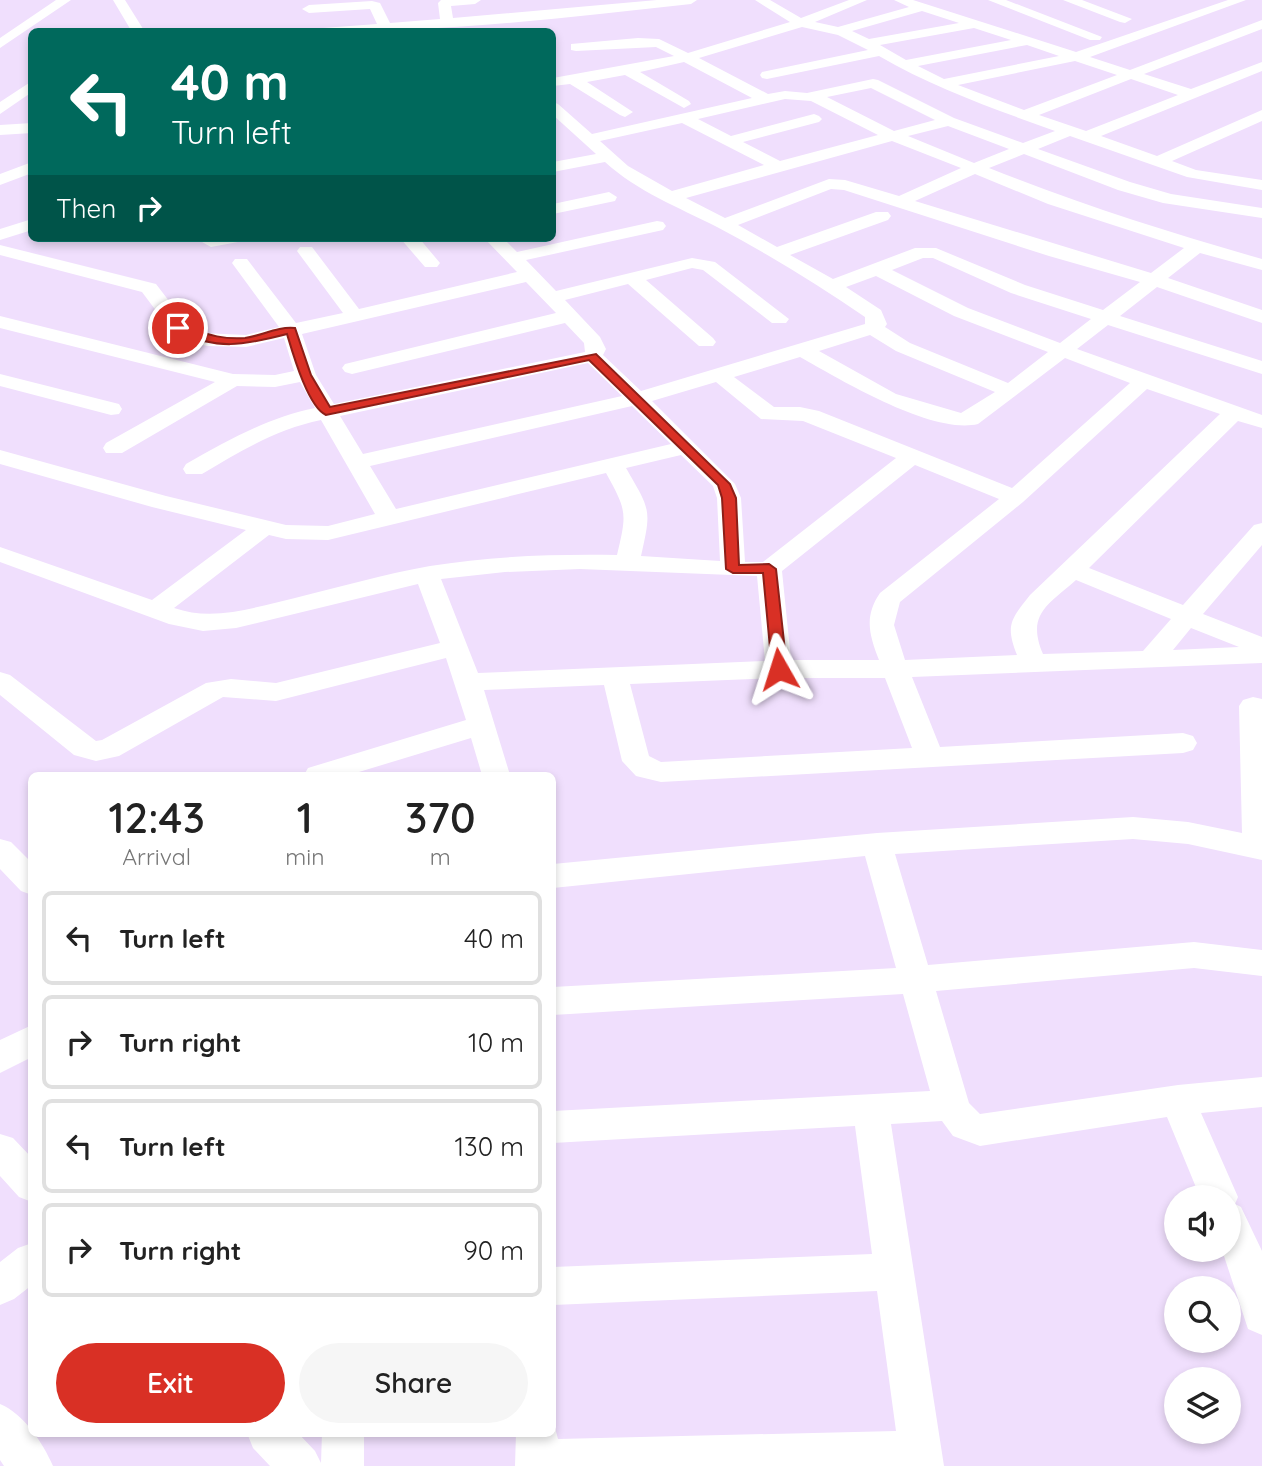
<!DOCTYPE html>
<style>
:root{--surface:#fff;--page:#f6f6f6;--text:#222;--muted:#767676;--line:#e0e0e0;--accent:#d93025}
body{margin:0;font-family:Quicksand,sans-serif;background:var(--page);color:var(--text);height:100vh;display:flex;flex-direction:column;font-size:26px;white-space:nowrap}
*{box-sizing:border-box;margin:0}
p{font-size:23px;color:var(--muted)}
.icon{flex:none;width:38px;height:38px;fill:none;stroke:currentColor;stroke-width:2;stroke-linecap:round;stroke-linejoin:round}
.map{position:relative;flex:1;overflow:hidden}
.details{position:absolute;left:28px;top:772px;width:528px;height:665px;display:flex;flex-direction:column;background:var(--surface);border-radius:10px;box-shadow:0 4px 10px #0003}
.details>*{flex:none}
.hud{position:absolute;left:28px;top:28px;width:528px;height:214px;border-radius:10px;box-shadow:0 4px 10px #0003;background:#00695c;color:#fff;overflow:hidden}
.fabs{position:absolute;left:1164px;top:1185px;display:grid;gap:14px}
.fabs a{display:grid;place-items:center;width:77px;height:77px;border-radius:50%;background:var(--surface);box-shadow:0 4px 10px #0003;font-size:35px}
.pin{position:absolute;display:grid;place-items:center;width:60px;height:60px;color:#fff;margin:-30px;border:4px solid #fff;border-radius:50%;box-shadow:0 2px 7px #0007}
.me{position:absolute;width:77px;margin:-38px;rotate:354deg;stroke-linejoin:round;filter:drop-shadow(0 0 5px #0008)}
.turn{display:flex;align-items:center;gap:24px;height:147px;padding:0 28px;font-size:32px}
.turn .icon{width:91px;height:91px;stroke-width:2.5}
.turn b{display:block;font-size:49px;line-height:60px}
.then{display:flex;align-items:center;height:66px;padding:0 28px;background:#0003;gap:14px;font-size:26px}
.eta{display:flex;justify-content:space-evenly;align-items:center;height:119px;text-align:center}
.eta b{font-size:42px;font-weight:600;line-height:49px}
.primary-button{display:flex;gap:14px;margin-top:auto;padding:14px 28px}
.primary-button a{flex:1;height:80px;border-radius:42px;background:var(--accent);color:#fff;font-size:28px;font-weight:600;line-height:80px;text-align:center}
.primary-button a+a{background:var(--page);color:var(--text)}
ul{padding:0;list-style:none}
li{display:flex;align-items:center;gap:21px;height:94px;margin:0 14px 10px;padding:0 14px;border:4px solid var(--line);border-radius:10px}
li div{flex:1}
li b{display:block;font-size:26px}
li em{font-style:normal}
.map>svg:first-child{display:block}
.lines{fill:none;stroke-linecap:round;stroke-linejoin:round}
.minor{fill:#fff;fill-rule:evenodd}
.route{fill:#d93025;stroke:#8d1f18;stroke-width:2}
</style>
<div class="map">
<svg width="1262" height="1466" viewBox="0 0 1262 1466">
<rect width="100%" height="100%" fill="#f0dffd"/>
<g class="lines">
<!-- minor -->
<path class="minor" d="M56,0H71L0,48V38Z
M113,0H125L145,32H132Z
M441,0H481L475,4L451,6L453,18L657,0H697L691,4C567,18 441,32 317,32L323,28L377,24L370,9L309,13L302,9L309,5L372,1L380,3L390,23L440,19L438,3Z
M755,0H770L801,18L849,0H867L815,22L838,27L909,7L894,0H913L1076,52L1228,0H1246L1090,57L1130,70L1262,20V29L1144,74L1191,89L1262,62V71L1101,136L1157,156L1262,110V121L1172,161L1196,170L1262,180V190L1187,177L1070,136L1038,149L1130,182L1171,194L1262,208V218L1163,203L1118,190L1024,154L989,168C1079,204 1170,233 1262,259V270L1200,253L1168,278L1262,310V323L1157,287L1120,316L1262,361V374L1108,325L1077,349L1262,415V428L1238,421L1089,568L1183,605L1254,525L1262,523V545L1203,614L1262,637V663L912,677L940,747L1183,733L1193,736L1197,743L1193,750L1183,753L661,782L636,776L622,761L604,685L484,690L510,775H482L471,738L349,775H304L308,768L466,720L446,658L276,701L223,697L119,756L96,761L74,755L0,695V672L10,675L96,741L102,740L206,683L231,679L276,683L440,643L418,584L236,628L203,631L169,624L0,562V547L152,600L246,530L152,507L0,464V450L166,496L286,525L328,526L375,514L321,420C277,429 241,451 202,474H186L183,469L186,464C228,440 267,418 315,408L300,382L275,387L237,386L122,453H106L103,448L106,443L215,382L0,328V316L233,374L275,375L294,371L284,338L246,347L208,346L191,343L175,336L142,292L0,255V245L156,284L189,327L202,333L246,335L279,327L232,263L235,259H247L296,323L343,313L297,251L300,247H312L359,309L517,272L484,238H503L517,252L657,221L663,222L666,226L663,230L526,260L556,291L692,258L715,262L789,319L786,323H772L703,270L692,268L646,280L713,338L716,342L713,346H699L628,284L565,300L600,337L606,349L603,355L641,391L865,324V317C817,284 768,254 717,227C678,207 638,192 605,162L553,172V162L596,154L553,115V102L558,104L592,134L752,98L684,62L640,72L689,101L691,104L684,108L625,75L587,82L633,112L625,117L620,115L570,84L553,86V78L674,56L656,47L576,51L571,50V44L638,38L659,39L688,53L790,22ZM922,11L959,23L869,39L852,31ZM802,27L838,35L868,50L762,72L760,75L762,78L767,79L879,56C934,88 994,109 1055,131L1023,143L954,118L878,80L873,79L807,93L785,91L768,94L699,58ZM974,28L1011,40L906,60L880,45ZM1027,45L1059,56L944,79L918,66ZM1075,61L1117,75L1024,110L958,85ZM1131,79L1178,95L1086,131L1039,115ZM871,88L935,120L894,131L827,97ZM785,99L811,101L878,135L780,161L743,142L819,122L822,119L819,116L814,114L731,136L698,119ZM682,123L764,165L672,191L628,166L600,141ZM948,126L1009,149L974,163L908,136ZM892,141L961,168L899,196L845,180L829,179L725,218L686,198ZM975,174L1048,204L1184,248L1151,273L915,201ZM831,189L844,190L1049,256L1140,282L1103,310L1025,285L936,248H915L833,279L790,255L888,220L891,216L888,212H876L777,247L738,225ZM923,258H933L1011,293L1091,319L1060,343L968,308L892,270ZM876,276L954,316L1048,352L1008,383L910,343L885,327L887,324L881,310L846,287ZM526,282L556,313L345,364L342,368L345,372L352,374L565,323L584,343L585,352L334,404L316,375L302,334ZM870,335L896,351L995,392L961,413L896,394L819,351ZM800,357C841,380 932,435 978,424L1065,358L1130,383L1012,488L819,411L800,407H774L734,377ZM588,363L622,396L363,454L340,416ZM716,382L761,419L803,421L896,458L763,562H745L741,498L735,484L652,401ZM1147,389L1220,414L1030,595C1011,619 1005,625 1017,655L905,660L894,625L900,602L1023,502ZM632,406L671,444L396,509L370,466ZM681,455L713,486L717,498L720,561L641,556C652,508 650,510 626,468ZM915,465L999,499L880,593C864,616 869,635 879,660H791L782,571ZM606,473C627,511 627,513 617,555C554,554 492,556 430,566C385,574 339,587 295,598C255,607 214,622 174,608L269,535L286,539L328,540ZM580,569L757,576L765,661L478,673L441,579L505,572ZM1076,580L1171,619L1143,651L1043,654C1026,614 1048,605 1076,580ZM1191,628L1239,647L1173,650ZM779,678H885L912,748L661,762L649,756L630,684Z
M988,0H1006L1102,37L1100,40H1090Z
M1063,0H1082L1132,19L1125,23L1120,22Z
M32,81V92L0,114V102Z
M32,123V133L0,135V125Z
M32,162V173L0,185V174Z
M609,192L617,197L615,201L553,214V204Z
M32,219V230L0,240V229Z
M206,238H241L238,242L211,247L202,242Z
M400,238H419L440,263L437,267H425Z
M0,374L119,404L122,409L119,414L111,415L0,386Z
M1253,697L1262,699V860L1188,844L1133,839L895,854L928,965L1194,942L1262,950V976L1194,968L936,991L969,1103L980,1114L1178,1085L1262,1077V1107L1201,1113L1238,1197L1235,1204L1241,1207L1262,1251V1335L1248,1329L1222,1250H1228V1197H1200L1167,1117L980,1146L953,1136L942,1121L891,1124L944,1466H515L516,1433H553V1420L558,1439L896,1431L877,1291L553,1305V1267L872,1254L855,1126L553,1143V1111L930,1091L903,994L553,1015V987L896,968L865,856L553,888V864L877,833L1133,817L1188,822L1242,833L1239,706L1243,700Z
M0,839L11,842L32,863V895L21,891L0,869Z
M32,1025V1057L0,1073V1040Z
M0,1134L13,1138L32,1158V1202L19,1197L0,1176Z
M32,1243V1285L14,1299L0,1305V1262L18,1248Z
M0,1404C24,1414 43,1443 53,1466H4L0,1460Z
M247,1433H298L315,1451L321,1463L322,1433H364V1466H270L253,1448Z"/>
</g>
<!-- route -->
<path class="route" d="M178,325C202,332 218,340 245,338C261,336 278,326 295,328L311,375L330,407L596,354L730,484L736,498L739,565L769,564L776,569L787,669L779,674L772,669L763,573H733L726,569L722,498L718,485L589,360L326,415C308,407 293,354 287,334C241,346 219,350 174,331V326Z"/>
</svg>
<div class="fabs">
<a><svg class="icon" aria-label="sound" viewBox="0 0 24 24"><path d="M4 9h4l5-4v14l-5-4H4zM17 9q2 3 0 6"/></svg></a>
<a><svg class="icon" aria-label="search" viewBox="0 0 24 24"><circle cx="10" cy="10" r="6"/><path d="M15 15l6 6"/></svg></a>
<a><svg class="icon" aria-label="layers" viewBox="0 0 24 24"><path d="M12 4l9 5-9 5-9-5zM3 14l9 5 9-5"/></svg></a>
</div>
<div class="pin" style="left:178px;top:328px;background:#d93025"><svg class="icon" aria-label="arrive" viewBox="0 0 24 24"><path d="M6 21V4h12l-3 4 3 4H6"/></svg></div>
<svg class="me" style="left:779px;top:669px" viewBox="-20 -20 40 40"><path d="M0-17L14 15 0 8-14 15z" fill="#d93025" stroke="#fff" stroke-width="4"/></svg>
<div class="hud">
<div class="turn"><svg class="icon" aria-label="left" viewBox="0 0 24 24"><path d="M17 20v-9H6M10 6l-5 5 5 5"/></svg><div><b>40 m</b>Turn left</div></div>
<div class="then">Then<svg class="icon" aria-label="right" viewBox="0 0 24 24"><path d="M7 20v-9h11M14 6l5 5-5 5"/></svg></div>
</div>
<section class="details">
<div class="eta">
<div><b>12:43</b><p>Arrival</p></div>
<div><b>1</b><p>min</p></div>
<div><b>370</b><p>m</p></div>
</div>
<ul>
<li><svg class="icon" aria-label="left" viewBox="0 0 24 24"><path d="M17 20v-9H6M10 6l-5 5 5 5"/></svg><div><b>Turn left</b></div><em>40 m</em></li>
<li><svg class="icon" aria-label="right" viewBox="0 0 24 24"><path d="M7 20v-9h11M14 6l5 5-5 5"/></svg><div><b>Turn right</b></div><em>10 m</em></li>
<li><svg class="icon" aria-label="left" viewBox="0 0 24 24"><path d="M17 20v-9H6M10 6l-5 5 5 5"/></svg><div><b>Turn left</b></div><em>130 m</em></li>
<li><svg class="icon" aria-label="right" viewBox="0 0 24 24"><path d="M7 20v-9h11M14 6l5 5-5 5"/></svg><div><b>Turn right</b></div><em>90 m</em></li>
</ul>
<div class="primary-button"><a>Exit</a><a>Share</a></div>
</section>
</div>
